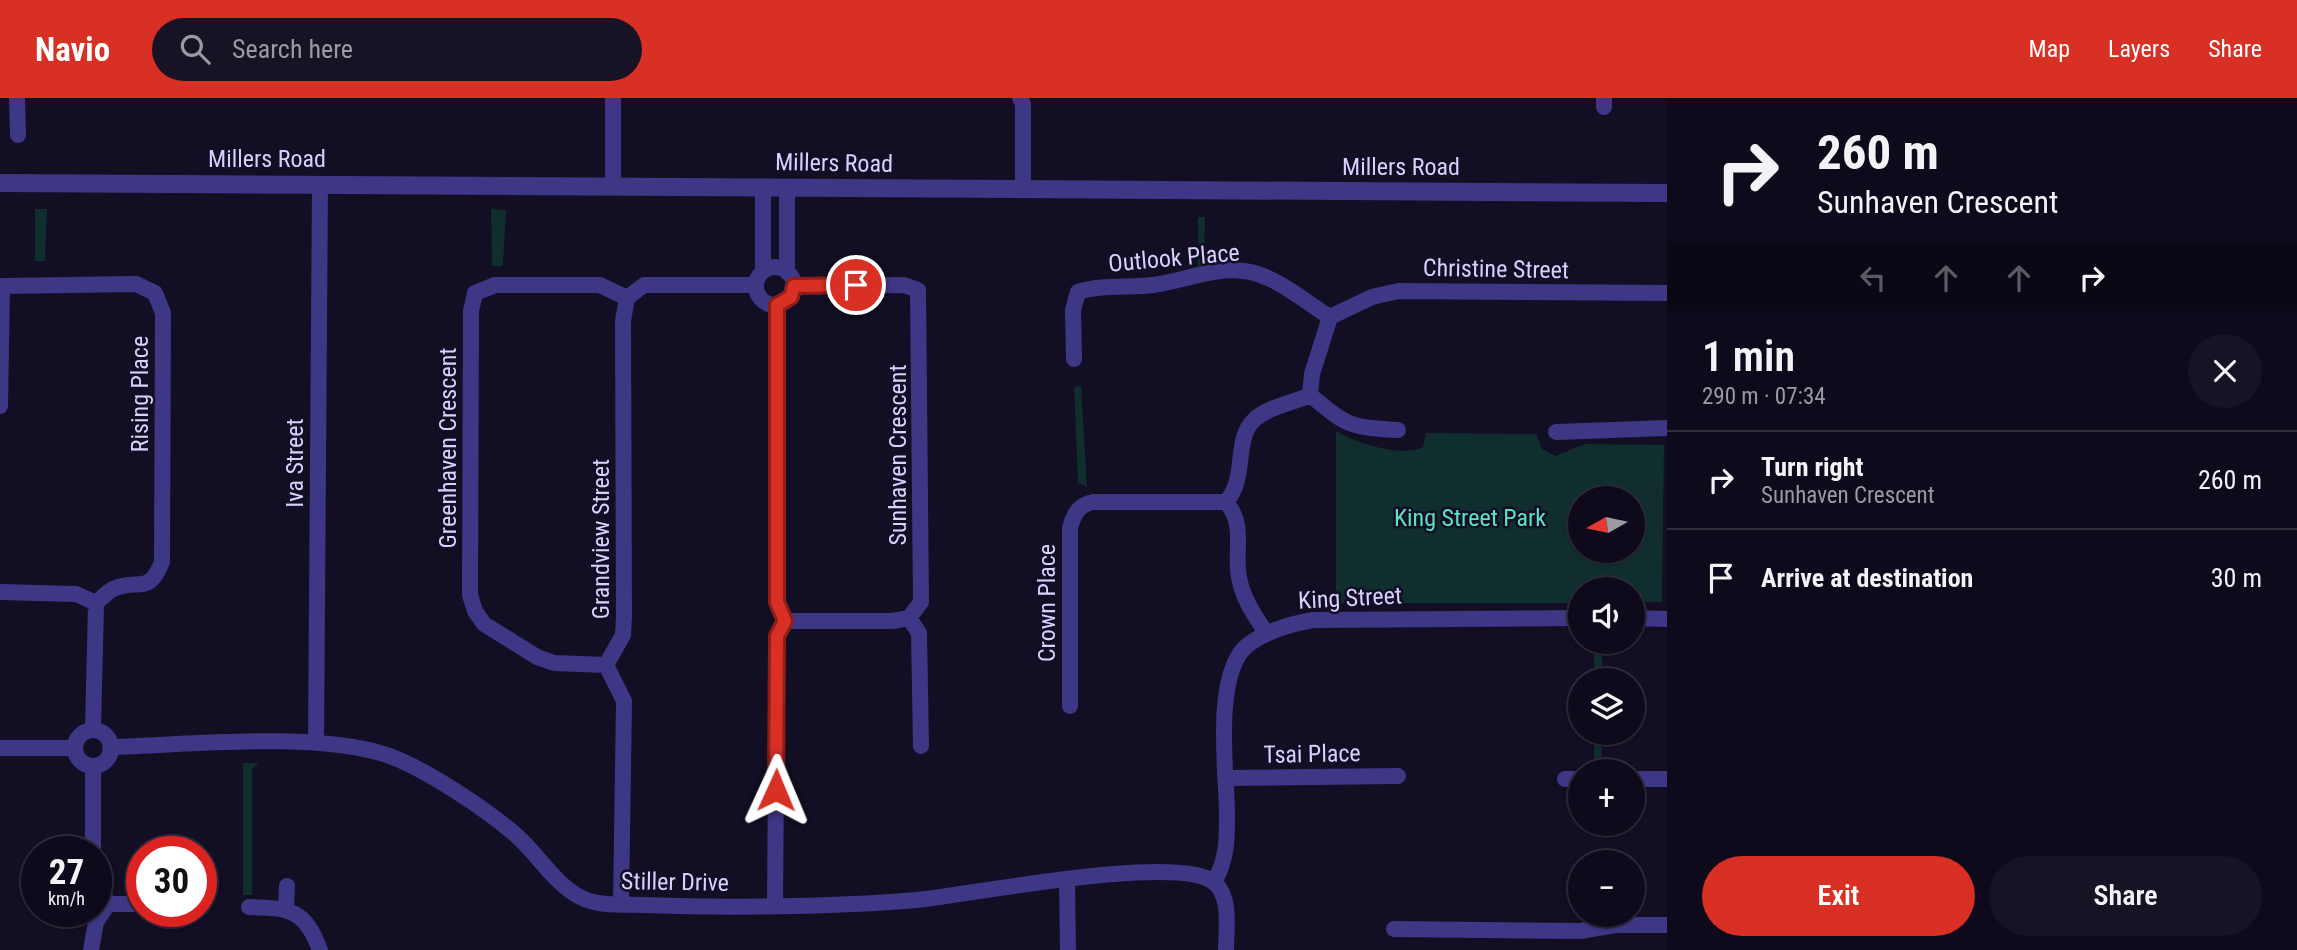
<!DOCTYPE html>
<meta charset="utf-8">
<style>
:root{--surface:#0e0a1b;--page:#171324;--text:#f1f3f6;--muted:#9b9aa3;--line:#2e2b3a;--accent:#d93025}
body{margin:0;font-family:"Roboto Condensed",sans-serif;background:var(--page);color:var(--text);height:100vh;display:flex;flex-direction:column;font-size:26px;white-space:nowrap}
*{box-sizing:border-box;margin:0}
p{font-size:23px;color:var(--muted)}
.icon{flex:none;width:38px;height:38px;fill:none;stroke:currentColor;stroke-width:2;stroke-linecap:round;stroke-linejoin:round}
.map{position:relative;flex:1;overflow:hidden}
.panel{display:flex;flex-direction:column;background:var(--surface);width:630px}
.panel>*{flex:none}
.hud{background:#0e0a1b;color:var(--text);overflow:hidden}
.needle{width:46px;rotate:261deg}
.controls{position:absolute;left:1568px;top:388px;display:grid;gap:14px}
.controls a{display:grid;place-items:center;width:77px;height:77px;border-radius:50%;background:var(--surface);box-shadow:0 2px 5px #0004,0 0 0 2px var(--line);font-size:35px}
.speed{position:absolute;left:21px;top:738px;display:flex;gap:14px;font-size:35px;font-weight:700;text-align:center}
.speed>*{display:grid;place-content:center;width:91px;height:91px;border-radius:50%;background:var(--surface);box-shadow:0 2px 5px #0004,0 0 0 2px var(--line);line-height:1}
.speed small{font-size:18px;font-weight:400}
.speed .limit{border:10px solid #d22;background:#fff;color:#111}
.pin{position:absolute;display:grid;place-items:center;width:60px;height:60px;color:#fff;margin:-30px;border:4px solid #fff;border-radius:50%;box-shadow:0 2px 7px #0007}
.me{position:absolute;width:77px;margin:-38px;rotate:1deg;stroke-linejoin:round;filter:drop-shadow(0 0 5px #0008)}
.turn{display:flex;align-items:center;gap:24px;height:147px;padding:0 35px;font-size:32px}
.turn .icon{width:91px;height:91px;stroke-width:2.5}
.turn b{display:block;font-size:49px;line-height:60px}
.lanes{display:flex;align-items:center;height:66px;padding:0 35px;background:#0003;justify-content:center;gap:35px;direction:ltr}
.lanes .off{opacity:.35}
.round{display:grid;place-items:center;flex:none;width:74px;height:74px;border-radius:37px;background:var(--page)}
.head{display:flex;align-items:center;justify-content:space-between;height:119px;padding:0 35px}
h1{font-size:42px;font-weight:600;line-height:52px}
.button{display:flex;gap:14px;margin-top:auto;padding:14px 35px}
.button a{flex:1;height:80px;border-radius:42px;background:var(--accent);color:#fff;font-size:28px;font-weight:600;line-height:80px;text-align:center}
.button a+a{background:var(--page);color:var(--text)}
ul{padding:0;list-style:none}
li{display:flex;align-items:center;gap:21px;height:98px;padding:0 35px;border-top:2px solid var(--line)}
li div{flex:1}
li b{display:block;font-size:26px}
li em{font-style:normal}
header{display:flex;align-items:center;gap:42px;box-sizing:border-box;height:98px;padding:0 35px;background:var(--accent);color:#fff}
header strong{font-size:33px}
nav{display:flex;gap:38px;margin-inline-start:auto;font-size:24px}
.search{width:490px;height:63px;background:var(--page);display:flex;align-items:center;gap:18px;box-sizing:border-box;padding:0 24px;border-radius:38px;color:var(--muted);font-size:26px}
main{display:flex;flex:1;min-height:0}
.map>svg:first-child{display:block}
.green{fill:#102e2e;fill-rule:evenodd}
.lines{fill:none;stroke-linecap:round;stroke-linejoin:round}
.minor{stroke:#3e3785;stroke-width:16}
.tertiary{stroke:#3e3785;stroke-width:18}
.route-casing{stroke:#8d1f18;stroke-width:18}
.route{stroke:#d93025;stroke-width:12}
.labels{text-anchor:middle;dominant-baseline:central;stroke-width:5;stroke-linejoin:round;paint-order:stroke}
.street-label{font-size:24px;fill:#d8d1ff;stroke:#120e24}
.park-label{font-size:24px;fill:#59e3c7;stroke:#120e24}
</style>
<header>
<strong>Navio</strong>
<div class="search"><svg class="icon" aria-label="search" viewBox="0 0 24 24"><circle cx="10" cy="10" r="6"/><path d="M15 15l6 6"/></svg>Search here</div>
<nav><a>Map</a><a>Layers</a><a>Share</a></nav>
</header>
<main>
<div class="map">
<svg width="1667" height="852" viewBox="0 0 1667 852">
<rect width="100%" height="100%" fill="#120e24"/>
<!-- green -->
<path class="green" d="M35,111H47L45,163H35Z
M491,111L506,112L503,168H492Z
M1198,119H1205L1204,169H1198Z
M1081,288L1087,389L1078,385L1074,289Z
M1336,333C1355,345 1403,360 1423,349L1426,335L1536,336L1542,351L1555,358L1585,346L1664,347L1662,504H1633V492H1580V505H1336ZM1580,401H1633V453H1580Z
M1594,544H1602V583H1594Z
M1594,635H1602L1601,662H1594Z
M243,665H258L252,672V797H243Z"/>
<g class="lines">
<!-- minor -->
<path class="minor" d="M17,0L18,37
M1020,0L1023,6V90
M1604,0V9
M613,87V0
M763,89V173
M787,90V174
M756 188a19 19 0 1 1 38 0a19 19 0 1 1-38 0Z
M1330,219L1372,199L1398,193L1667,195
M1074,261L1073,212L1078,194C1102,186 1128,190 1153,187C1182,183 1215,169 1244,173C1274,176 1305,204 1330,219
M1310,297C1348,328 1348,329 1398,332
M0,308L2,188L136,186L155,195L163,215L162,464C148,499 138,479 113,491C107,494 101,501 96,505L93,632
M1556,334L1667,330
M0,494L76,496L96,505
M909,520L919,535L921,648
M1633,520L1667,521
M785,523H892L909,520L921,504L918,192L904,187L794,188
M1267,536C1254,517 1240,497 1238,472C1236,447 1244,425 1226,404C1248,379 1233,342 1254,322C1267,309 1293,305 1310,297L1312,276L1330,219
M606,567L554,565L537,559L484,526L475,513L470,497L471,213L475,195L495,187H600L627,200
M1070,608V430C1074,416 1078,407 1093,404H1226
M75 650a18 18 0 1 1 36 0a18 18 0 1 1-36 0Z
M316,645L320,86
M110,649C191,647 312,633 387,657C424,670 488,712 518,739C538,757 555,786 580,799C599,809 625,806 647,807C696,809 745,809 795,808C838,807 881,806 925,801C978,795 1174,757 1212,783C1232,796 1226,831 1226,852
M0,650H75
M1227,680L1398,678
M1565,681H1580
M1633,681H1667
M93,754V668
M1067,782L1068,852
M1214,784C1228,760 1227,739 1227,712C1226,672 1213,572 1249,546C1268,532 1290,526 1313,522L1580,520
M108,806H142
M621,806L624,603L606,567L623,537L624,519L623,223L627,200L644,187H756
M775,808L777,538L785,523L777,504V207
M249,809C289,810 305,811 320,852
M286,810L287,788
M1394,831L1580,833L1615,827H1667
M91,852L96,824L108,806L96,781"/>
<!-- tertiary -->
<path class="tertiary" d="M0,85L1667,95"/>
</g>
<g class="lines">
<!-- route casing -->
<g class="route-casing">
<path id="route" d="M776,692L777,538L785,523L777,504V207L791,199L794,188L856,187"/>
</g>
<!-- route -->
<use href="#route" class="route"/>
</g>
<g class="labels">
<!-- street labels -->
<g class="street-label">
<text x="267" y="61">Millers Road</text>
<text transform="translate(834 65) rotate(1)">Millers Road</text>
<text x="1401" y="69">Millers Road</text>
<text transform="translate(1174 160) rotate(-5)">Outlook Place</text>
<text transform="translate(1496 171) rotate(1)">Christine Street</text>
<text transform="translate(140 296) rotate(-90)">Rising Place</text>
<text transform="translate(448 350) rotate(-90)">Greenhaven Crescent</text>
<text transform="translate(898 357) rotate(-90)">Sunhaven Crescent</text>
<text transform="translate(295 365) rotate(-90)">Iva Street</text>
<text transform="translate(601 441) rotate(-90)">Grandview Street</text>
<text transform="translate(1350 500) rotate(-3)">King Street</text>
<text transform="translate(1047 505) rotate(-90)">Crown Place</text>
<text transform="translate(1312 656) rotate(-1)">Tsai Place</text>
<text transform="translate(675 784) rotate(1)">Stiller Drive</text>
</g>
<!-- park labels -->
<g class="park-label">
<text x="1470" y="420">King Street Park</text>
</g>
</g>
</svg>
<div class="controls">
<a><svg class="needle" viewBox="-14 -14 28 28"><path d="M0-13l5 13h-10z" fill="#e53935"/><path d="M0 13l5-13h-10z" fill="#9b9aa3"/></svg></a>
<a><svg class="icon" aria-label="sound" viewBox="0 0 24 24"><path d="M4 9h4l5-4v14l-5-4H4zM17 9q2 3 0 6"/></svg></a>
<a><svg class="icon" aria-label="layers" viewBox="0 0 24 24"><path d="M12 4l9 5-9 5-9-5zM3 14l9 5 9-5"/></svg></a>
<a>+</a>
<a>−</a>
</div>
<div class="speed"><div>27<small>km/h</small></div><div class="limit">30</div></div>
<div class="pin" style="left:856px;top:187px;background:#d93025"><svg class="icon" aria-label="arrive" viewBox="0 0 24 24"><path d="M6 21V4h12l-3 4 3 4H6"/></svg></div>
<svg class="me" style="left:776px;top:692px" viewBox="-20 -20 40 40"><path d="M0-17L14 15 0 8-14 15z" fill="#d93025" stroke="#fff" stroke-width="4"/></svg>
</div>
<section class="panel">
<div class="hud">
<div class="turn"><svg class="icon" aria-label="right" viewBox="0 0 24 24"><path d="M7 20v-9h11M14 6l5 5-5 5"/></svg><div><b>260 m</b>Sunhaven Crescent</div></div>
<div class="lanes"><svg class="icon off" aria-label="left" viewBox="0 0 24 24"><path d="M17 20v-9H6M10 6l-5 5 5 5"/></svg><svg class="icon off" aria-label="ahead" viewBox="0 0 24 24"><path d="M12 20V5M6 11l6-6 6 6"/></svg><svg class="icon off" aria-label="ahead" viewBox="0 0 24 24"><path d="M12 20V5M6 11l6-6 6 6"/></svg><svg class="icon" aria-label="right" viewBox="0 0 24 24"><path d="M7 20v-9h11M14 6l5 5-5 5"/></svg></div>
</div>
<div class="head"><div><h1>1 min</h1><p>290 m · 07:34</p></div><a class="round"><svg class="icon" aria-label="close" viewBox="0 0 24 24"><path d="M6 6l12 12M18 6L6 18"/></svg></a></div>
<ul>
<li><svg class="icon" aria-label="right" viewBox="0 0 24 24"><path d="M7 20v-9h11M14 6l5 5-5 5"/></svg><div><b>Turn right</b><p>Sunhaven Crescent</p></div><em>260 m</em></li>
<li><svg class="icon" aria-label="arrive" viewBox="0 0 24 24"><path d="M6 21V4h12l-3 4 3 4H6"/></svg><div><b>Arrive at destination</b></div><em>30 m</em></li>
</ul>
<div class="button"><a>Exit</a><a>Share</a></div>
</section>
</main>
